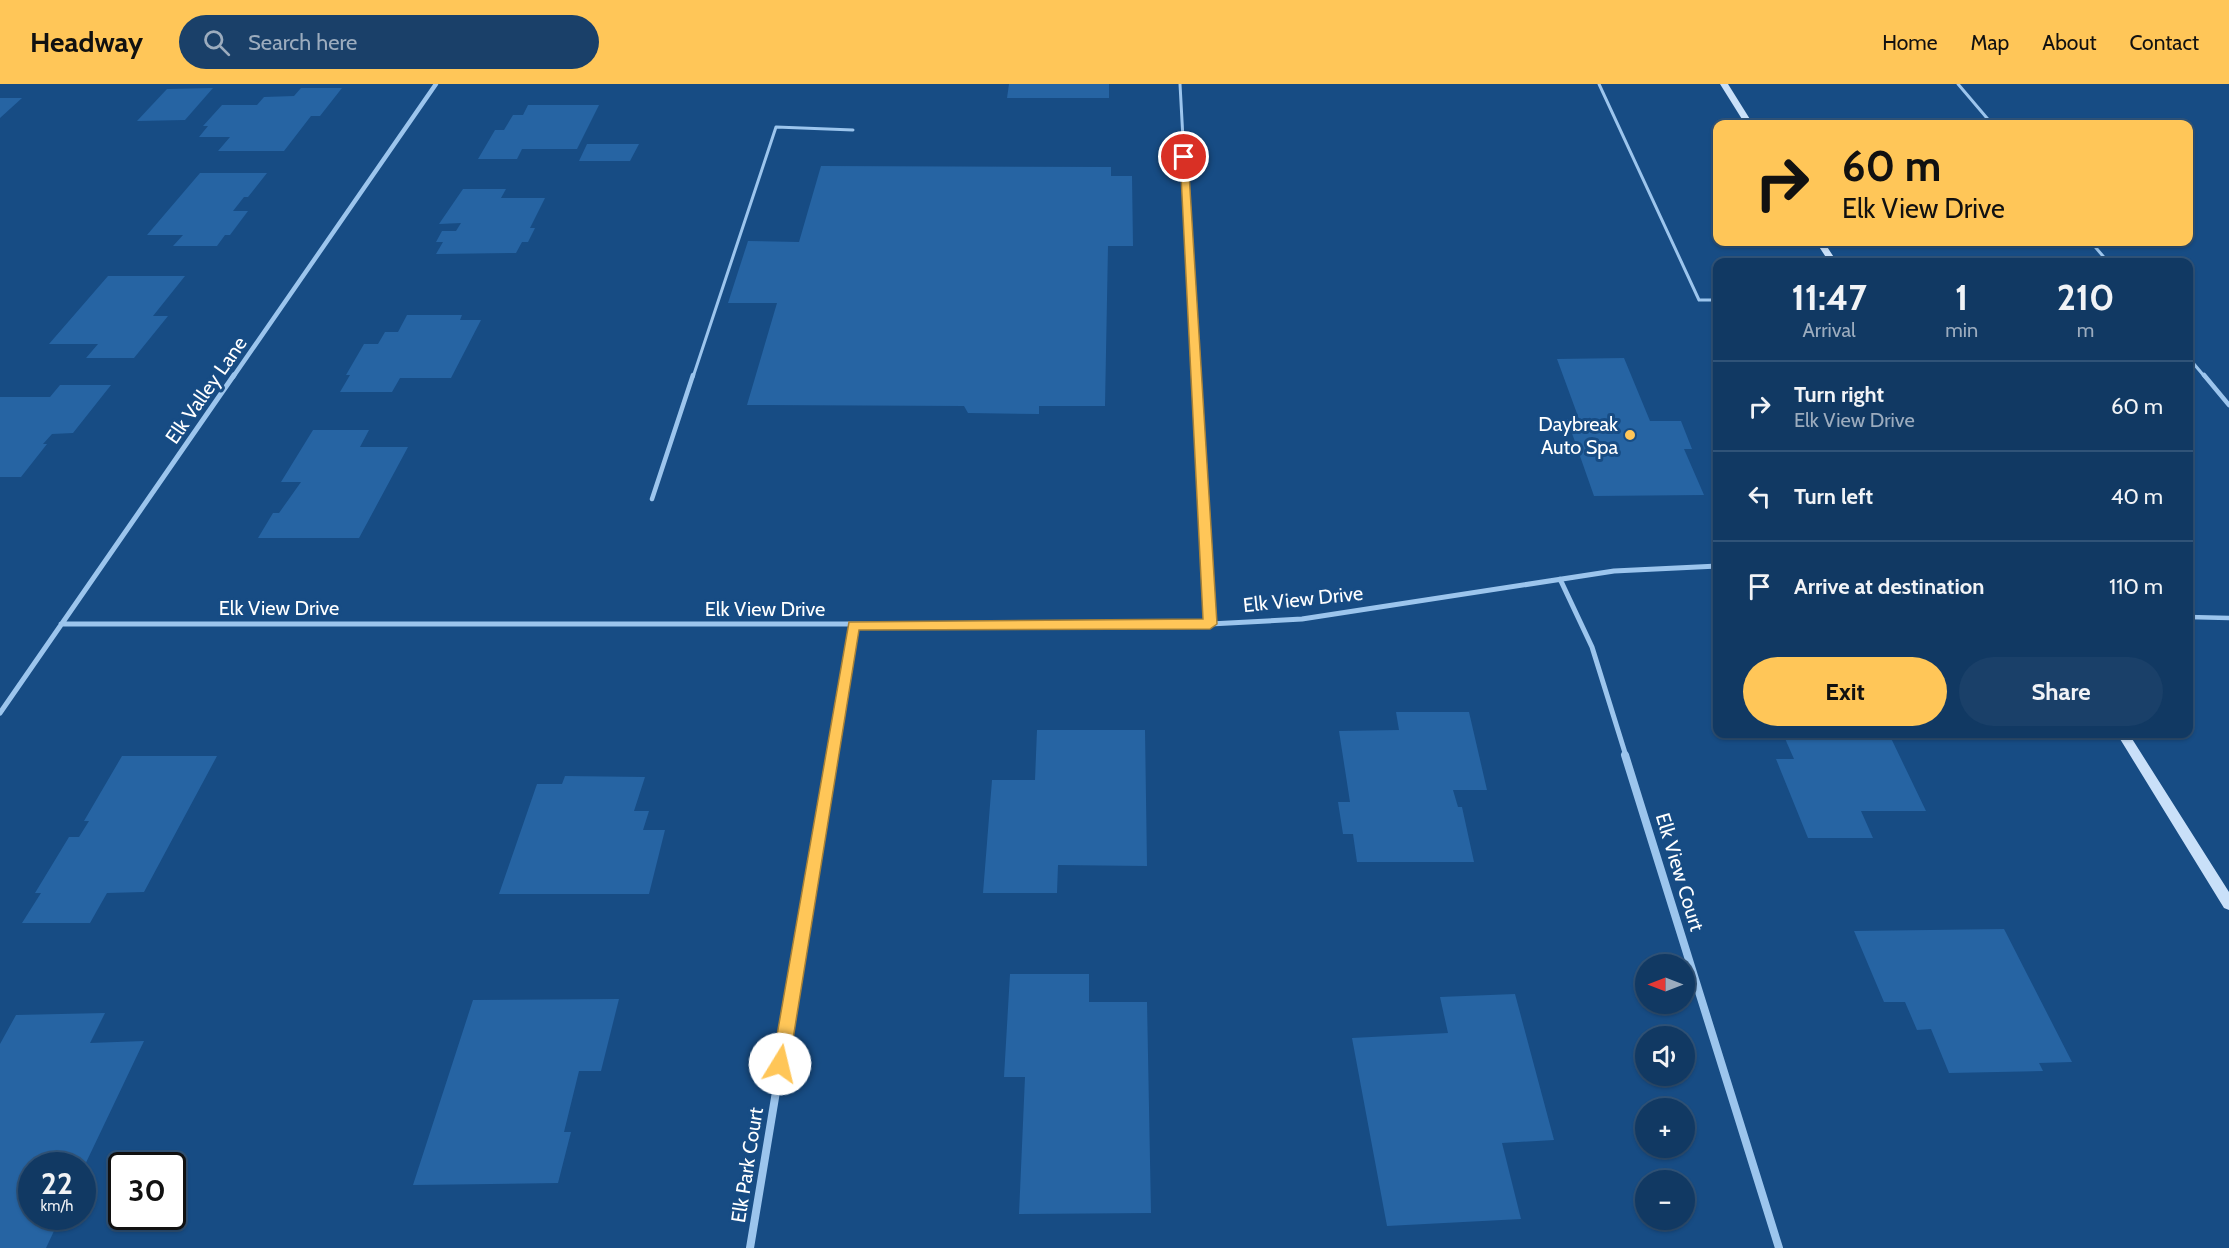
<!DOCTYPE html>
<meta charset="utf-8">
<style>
:root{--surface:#113963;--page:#1a4069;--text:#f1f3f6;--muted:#9cacbe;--line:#305378;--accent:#ffc658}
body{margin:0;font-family:Cabin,sans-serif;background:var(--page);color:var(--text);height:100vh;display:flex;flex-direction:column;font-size:22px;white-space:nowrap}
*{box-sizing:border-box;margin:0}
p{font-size:20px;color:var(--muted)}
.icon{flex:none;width:33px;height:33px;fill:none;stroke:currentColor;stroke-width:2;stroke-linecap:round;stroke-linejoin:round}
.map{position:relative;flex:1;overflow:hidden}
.drawer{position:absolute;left:1713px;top:174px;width:480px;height:480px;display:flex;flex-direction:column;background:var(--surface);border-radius:12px;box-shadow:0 2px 4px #0004,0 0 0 2px var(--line)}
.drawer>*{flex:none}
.hud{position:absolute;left:1713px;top:36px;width:480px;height:126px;border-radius:12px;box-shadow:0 2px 4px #0004,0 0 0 2px var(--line);background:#ffc658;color:#111;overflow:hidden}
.needle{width:39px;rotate:270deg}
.fabs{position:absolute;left:1635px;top:870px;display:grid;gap:12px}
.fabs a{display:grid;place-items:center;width:60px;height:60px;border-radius:50%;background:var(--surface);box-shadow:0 2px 4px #0004,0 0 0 2px var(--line);font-size:30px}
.speed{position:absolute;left:18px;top:1068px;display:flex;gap:12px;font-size:30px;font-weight:700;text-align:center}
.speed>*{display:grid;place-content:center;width:78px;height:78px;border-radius:50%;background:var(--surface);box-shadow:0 2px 4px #0004,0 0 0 2px var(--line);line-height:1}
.speed small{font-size:15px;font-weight:400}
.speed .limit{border:3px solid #111;border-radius:9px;background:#fff;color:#111}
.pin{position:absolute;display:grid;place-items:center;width:51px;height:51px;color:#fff;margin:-26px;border:3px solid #fff;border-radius:50%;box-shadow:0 2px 6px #0007}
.me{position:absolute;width:66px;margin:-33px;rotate:9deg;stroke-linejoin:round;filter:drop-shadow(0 0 4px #0008)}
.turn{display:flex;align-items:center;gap:21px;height:126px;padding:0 30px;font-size:27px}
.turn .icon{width:78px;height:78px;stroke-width:2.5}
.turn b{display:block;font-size:42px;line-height:51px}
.eta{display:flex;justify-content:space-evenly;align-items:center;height:102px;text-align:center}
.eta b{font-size:36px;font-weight:700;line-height:42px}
.button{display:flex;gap:12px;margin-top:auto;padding:12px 30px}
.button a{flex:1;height:69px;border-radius:36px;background:var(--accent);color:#111;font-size:24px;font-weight:700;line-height:69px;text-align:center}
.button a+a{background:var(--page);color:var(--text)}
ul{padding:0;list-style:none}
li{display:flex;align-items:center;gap:18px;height:90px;padding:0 30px;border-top:2px solid var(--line)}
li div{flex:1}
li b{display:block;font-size:22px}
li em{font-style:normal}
header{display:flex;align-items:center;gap:36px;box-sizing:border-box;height:84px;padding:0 30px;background:var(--accent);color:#111}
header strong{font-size:28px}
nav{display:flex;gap:33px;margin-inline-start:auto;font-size:21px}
.search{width:420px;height:54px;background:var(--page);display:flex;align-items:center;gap:15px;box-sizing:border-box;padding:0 21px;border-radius:33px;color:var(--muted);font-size:22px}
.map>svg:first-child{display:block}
.building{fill:#2664a3}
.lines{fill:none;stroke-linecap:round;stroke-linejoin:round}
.lane-far1{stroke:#9cc5ed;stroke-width:3}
.lane{stroke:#9cc5ed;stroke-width:4.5}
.street-far2{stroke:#9cc5ed;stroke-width:4.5}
.street-far1{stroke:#9cc5ed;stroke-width:5}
.street{stroke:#9cc5ed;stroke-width:8}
.secondary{fill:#c9e0f9;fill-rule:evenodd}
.route{fill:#ffc658;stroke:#a68139;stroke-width:1.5}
.poi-dot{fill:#ffc658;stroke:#174c84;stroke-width:2}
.labels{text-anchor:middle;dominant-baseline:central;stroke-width:6;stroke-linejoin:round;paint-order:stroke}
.street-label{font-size:20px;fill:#fff;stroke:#174c84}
.poi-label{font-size:20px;fill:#fff;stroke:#174c84;text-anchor:end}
</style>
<header>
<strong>Headway</strong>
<div class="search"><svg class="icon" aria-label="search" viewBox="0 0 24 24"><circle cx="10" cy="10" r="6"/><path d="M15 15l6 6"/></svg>Search here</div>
<nav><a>Home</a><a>Map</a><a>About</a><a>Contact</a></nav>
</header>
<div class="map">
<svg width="2229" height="1164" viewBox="0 0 2229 1164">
<rect width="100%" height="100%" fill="#174c84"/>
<!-- building -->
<path class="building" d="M1009,0H1109V14H1007Z
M213,4L185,36L137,37L167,5Z
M301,4H342L320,32H311L284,67H218L230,53H199L208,42H203L222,21H257L264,13L294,12Z
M0,14H22L0,34Z
M528,21H599L577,65H522L517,75H478L495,46H504L513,31H523Z
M587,60H639L630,77H579Z
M821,82L1111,83V92H1132L1133,162H1108L1105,322H1039V330L968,329L964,322L747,321L777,219H728L748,157L799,158Z
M200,89H267L248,113H244L233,127H248L230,151H225L217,162H173L183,151H147Z
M463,105H506L501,114H545L530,144H535L528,158H522L516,169L436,170L443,158H436L442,147H456L461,139L439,140Z
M108,192H185L153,232H168L134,274H86L98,260H49Z
M407,231H462L460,236H481L451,294H400L392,308H340L350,291H346L364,260H378L385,248H398Z
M1624,274L1650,337H1681L1692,365H1684L1704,411L1594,412L1567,335H1579L1557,275Z
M60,301H111L73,349L52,350L43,360H47L21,393H0V313H50Z
M313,346H369L360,363H408L359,454H258L273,429H279L301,398H281Z
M1396,628H1469L1487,706H1453L1458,723H1462L1474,778H1357L1353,750H1343L1338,718H1350L1339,647L1399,646Z
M1037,646H1145L1147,782L1058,781L1057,809H983L992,696H1035Z
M1783,650H1889L1926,727H1861L1873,754H1808L1776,675H1794Z
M122,672H217L144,808L107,809L90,839H22L41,809H35L69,753H79L89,737H84Z
M565,692L645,693L634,727H649L643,746H665L649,810H499L537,700H562Z
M2004,845L2072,978L2039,979L2043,987L1949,989L1931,945L1917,946L1905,918H1884L1854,847Z
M1010,890H1089V918H1147L1151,1129L1019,1130L1025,993H1004Z
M1515,910L1554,1056L1502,1059L1521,1135L1387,1142L1352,954L1448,949L1440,913Z
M619,915L601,987H579L564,1048H571L558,1099L413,1101L473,916Z
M105,929L90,959L144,957L82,1087V1082H32V1132H61L46,1164H0V960L16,931Z"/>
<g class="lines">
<!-- lane-far1 -->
<path class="lane-far1" d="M1180,0L1196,293
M1599,0L1699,216H1718
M1958,0L1992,40
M2091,158L2108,178
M2188,273L2205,293
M693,293L776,43L853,46"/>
<!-- lane -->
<path class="lane" d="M1196,291L1210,540
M2204,291L2229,321
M652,415L693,291
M2188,533L2229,534"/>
<!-- street-far2 -->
<path class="street-far2" d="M233,293L436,0"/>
<!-- street-far1 -->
<path class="street-far1" d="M1560,495L1592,563L1626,672
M61,540H1210L1302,535L1614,487L1718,482
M0,629L234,291
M831,672L853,541"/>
<!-- street -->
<path class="street" d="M1625,671L1779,1164
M750,1164L832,671"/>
<!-- secondary -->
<path class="secondary" d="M1720,0H1728L1753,40H1745Z
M1816,158H1824L1837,178H1829Z
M2117,650H2129L2229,808V826L2224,824Z"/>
</g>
<!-- route -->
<path class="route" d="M1180,71L1188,73L1217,540L1210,545L859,546L789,980L786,986L780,989L774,986L772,980L849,538L1203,535Z"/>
<!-- markers -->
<circle class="poi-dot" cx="1630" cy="351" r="6"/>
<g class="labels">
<!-- street labels -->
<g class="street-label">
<text transform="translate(206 306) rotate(-55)">Elk Valley Lane</text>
<text transform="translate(1303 515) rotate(-6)">Elk View Drive</text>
<text x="279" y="524">Elk View Drive</text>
<text x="765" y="525">Elk View Drive</text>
<text transform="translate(1680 788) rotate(73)">Elk View Court</text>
<text transform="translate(747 1081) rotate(-81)">Elk Park Court</text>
</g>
<!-- poi labels -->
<g class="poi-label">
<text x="1618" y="340">Daybreak<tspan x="1618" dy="23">Auto Spa</tspan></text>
</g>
</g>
</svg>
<div class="fabs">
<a><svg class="needle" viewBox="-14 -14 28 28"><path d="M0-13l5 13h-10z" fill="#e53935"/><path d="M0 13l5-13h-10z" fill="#9cacbe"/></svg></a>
<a><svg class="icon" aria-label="sound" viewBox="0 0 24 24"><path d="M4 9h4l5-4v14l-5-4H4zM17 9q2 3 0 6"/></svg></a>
<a>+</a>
<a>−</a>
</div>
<div class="speed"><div>22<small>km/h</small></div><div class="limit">30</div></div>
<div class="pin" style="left:1184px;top:73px;background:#d93025"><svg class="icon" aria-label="arrive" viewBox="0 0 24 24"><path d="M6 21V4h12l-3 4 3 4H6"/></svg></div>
<svg class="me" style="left:780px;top:980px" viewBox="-20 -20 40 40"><circle r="19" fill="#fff"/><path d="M0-13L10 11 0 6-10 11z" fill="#ffc658"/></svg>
<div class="hud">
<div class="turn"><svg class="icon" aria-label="right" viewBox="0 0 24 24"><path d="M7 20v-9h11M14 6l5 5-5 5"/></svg><div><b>60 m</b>Elk View Drive</div></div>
</div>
<section class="drawer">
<div class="eta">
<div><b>11:47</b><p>Arrival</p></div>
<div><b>1</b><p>min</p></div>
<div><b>210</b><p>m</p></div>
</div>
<ul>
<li><svg class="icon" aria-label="right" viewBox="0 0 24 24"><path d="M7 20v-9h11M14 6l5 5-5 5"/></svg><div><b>Turn right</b><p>Elk View Drive</p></div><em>60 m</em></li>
<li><svg class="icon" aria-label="left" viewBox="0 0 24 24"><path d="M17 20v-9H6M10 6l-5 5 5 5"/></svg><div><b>Turn left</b></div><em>40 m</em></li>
<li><svg class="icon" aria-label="arrive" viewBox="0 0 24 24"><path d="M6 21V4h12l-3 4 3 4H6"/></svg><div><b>Arrive at destination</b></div><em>110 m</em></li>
</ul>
<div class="button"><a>Exit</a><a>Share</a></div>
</section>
</div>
